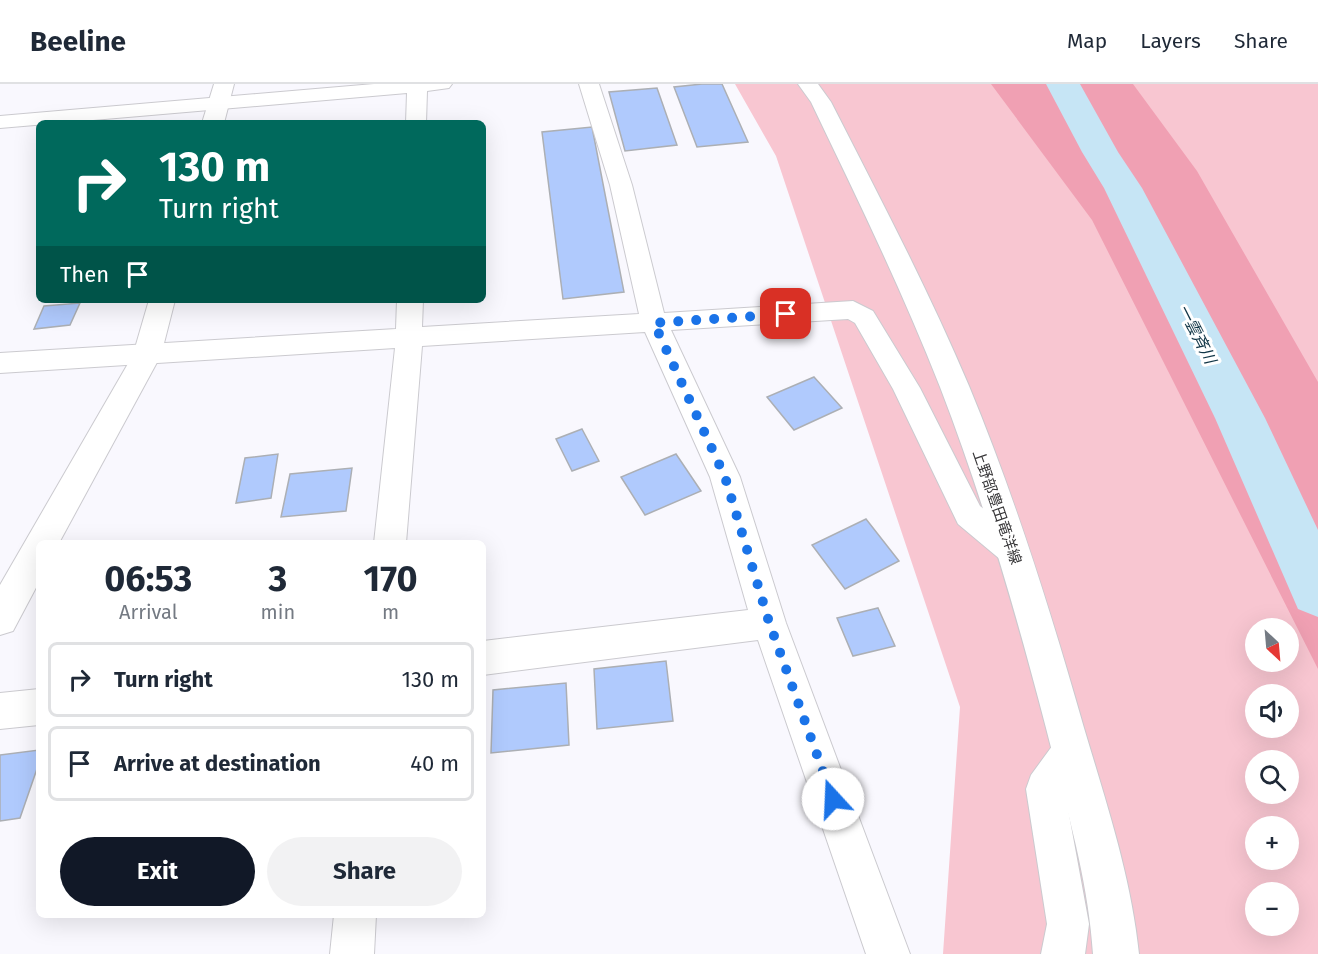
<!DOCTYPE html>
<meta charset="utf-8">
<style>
:root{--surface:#fff;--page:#f2f2f3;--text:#1f2937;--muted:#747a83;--line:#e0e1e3;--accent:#111827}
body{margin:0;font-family:"Fira Sans","Noto Sans JP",sans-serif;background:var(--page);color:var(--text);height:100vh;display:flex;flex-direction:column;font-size:22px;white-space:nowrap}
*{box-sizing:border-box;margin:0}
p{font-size:20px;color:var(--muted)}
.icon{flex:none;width:33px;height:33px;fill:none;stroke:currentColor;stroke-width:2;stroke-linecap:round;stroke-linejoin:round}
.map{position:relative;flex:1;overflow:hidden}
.drawer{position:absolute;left:36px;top:456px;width:450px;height:378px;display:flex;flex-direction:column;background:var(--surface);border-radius:9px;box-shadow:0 6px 24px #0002}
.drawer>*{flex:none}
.guide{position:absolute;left:36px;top:36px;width:450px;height:183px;border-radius:9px;box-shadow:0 6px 24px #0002;background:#00695c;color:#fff;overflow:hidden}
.needle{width:39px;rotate:154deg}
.controls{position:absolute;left:1245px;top:534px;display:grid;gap:12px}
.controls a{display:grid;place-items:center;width:54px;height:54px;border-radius:50%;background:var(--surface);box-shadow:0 6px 24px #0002;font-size:30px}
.pin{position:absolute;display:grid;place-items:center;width:51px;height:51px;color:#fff;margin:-26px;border-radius:12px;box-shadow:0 3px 9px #0006}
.me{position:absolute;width:66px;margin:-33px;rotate:340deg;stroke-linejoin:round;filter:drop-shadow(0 0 4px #0008)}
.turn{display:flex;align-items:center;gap:21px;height:126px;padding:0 24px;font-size:27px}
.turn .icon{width:78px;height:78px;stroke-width:2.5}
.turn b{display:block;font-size:42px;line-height:51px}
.then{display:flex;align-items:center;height:57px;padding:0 24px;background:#0003;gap:12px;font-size:22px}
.eta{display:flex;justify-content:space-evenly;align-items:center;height:102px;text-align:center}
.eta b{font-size:36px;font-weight:700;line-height:42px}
.primary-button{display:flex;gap:12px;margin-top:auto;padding:12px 24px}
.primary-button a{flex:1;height:69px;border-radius:36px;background:var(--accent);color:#fff;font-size:24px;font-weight:700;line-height:69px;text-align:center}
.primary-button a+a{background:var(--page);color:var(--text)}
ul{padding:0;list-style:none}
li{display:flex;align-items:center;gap:18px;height:75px;margin:0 12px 9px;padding:0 12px;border:3px solid var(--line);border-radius:9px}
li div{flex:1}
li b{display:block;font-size:22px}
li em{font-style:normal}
header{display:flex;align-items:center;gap:36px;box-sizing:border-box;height:84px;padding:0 30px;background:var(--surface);border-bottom:2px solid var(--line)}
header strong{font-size:28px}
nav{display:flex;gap:33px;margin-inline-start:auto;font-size:21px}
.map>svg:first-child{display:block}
.green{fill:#f8c6d1;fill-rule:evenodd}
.forest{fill:#f0a0b3}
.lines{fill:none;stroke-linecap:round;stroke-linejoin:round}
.river{fill:#c6e5f5;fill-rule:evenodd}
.building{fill:#b0cafd;stroke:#acafb4;stroke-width:1.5}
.minor-casing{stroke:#cbcacf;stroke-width:2}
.tertiary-casing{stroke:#cbcacf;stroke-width:2}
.secondary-casing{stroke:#cbcacf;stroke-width:2}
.minor{fill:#fff;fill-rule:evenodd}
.tertiary{fill:#fff;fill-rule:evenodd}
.secondary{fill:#fff;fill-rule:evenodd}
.route{stroke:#1a73e8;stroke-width:10;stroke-dasharray:0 18}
.labels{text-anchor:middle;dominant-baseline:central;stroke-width:6;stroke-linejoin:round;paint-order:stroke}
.street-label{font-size:15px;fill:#373638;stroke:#fff}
.water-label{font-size:16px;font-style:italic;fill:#103546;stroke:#fff}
</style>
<header>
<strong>Beeline</strong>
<nav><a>Map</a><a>Layers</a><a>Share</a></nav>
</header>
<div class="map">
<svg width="1318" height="870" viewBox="0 0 1318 870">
<rect width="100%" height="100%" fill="#f9f8fe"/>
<!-- green -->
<path class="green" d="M735,0H1318V870H943L960,623L776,72ZM1256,544H1288V578H1256ZM1256,610H1288V644H1256ZM1256,676H1288V710H1256ZM1256,742H1288V776H1256ZM1256,808H1288V842H1256Z"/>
<!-- forest -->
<path class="forest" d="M991,0H1133L1197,87L1318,298V585L1092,136Z"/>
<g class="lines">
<!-- river -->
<path class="river" d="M1046,0H1080L1118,68L1142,104L1265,334L1318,446V533L1298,525L1215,334L1104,104L1082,68Z"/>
</g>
<!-- building -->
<path class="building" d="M702,0H722L748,58L697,63L674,3Z
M657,4L677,61L625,67L609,8Z
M592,43L624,208L563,215L542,48Z
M80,219L70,241L34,245L44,222Z
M814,293L842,324L794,346L767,313Z
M582,345L599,377L572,387L556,355Z
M278,370L271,414L236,419L245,374Z
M676,370L701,407L645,431L621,393Z
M352,384L346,427L281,433L290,390Z
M866,435L899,477L845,505L812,461Z
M878,524L895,562L853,572L837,534Z
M666,577L673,637L597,645L594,585Z
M566,599L569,661L491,669L493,606Z
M39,666V679L20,734L0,737V671Z"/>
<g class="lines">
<!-- minor casing -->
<g class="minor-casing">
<path id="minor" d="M374,0H452L449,4L427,7L426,39H406L407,9L0,44V32Z
M579,0H599L632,101L664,229L853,217L873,227L920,304L980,422L1023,456L1028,466L1023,476L1012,480L1001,476L958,440L893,305L855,239L848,235L671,246L740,393L786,539L910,870H866L758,556L483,591V557L748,526L710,393L645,248L422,262L406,459H374L395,264L0,289V269L396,245L397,216H423L422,243L639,230L610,101Z
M39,605V641L0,645V609Z
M1071,648L1084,654L1090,667L1084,680L1065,709L1089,840L1085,870H1041L1047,840L1026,705L1031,691L1058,654Z
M334,831H376L374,870H330Z"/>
</g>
<!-- tertiary casing -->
<g class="tertiary-casing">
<path id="tertiary" d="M214,0H234L224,39H202Z
M149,216H175L161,271L59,459H39V498L13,547L0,551V501L133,271Z"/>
</g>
<!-- secondary casing -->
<g class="secondary-casing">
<path id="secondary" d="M798,0H818L831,18C879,112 928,205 969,302C1015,413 1051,528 1084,644C1106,718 1131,792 1139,870H1093C1088,793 1065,719 1046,644C1016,529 983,414 940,303C902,206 856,112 811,18Z"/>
</g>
<!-- minor -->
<use href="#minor" class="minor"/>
<!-- tertiary -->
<use href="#tertiary" class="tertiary"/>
<!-- secondary -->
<use href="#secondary" class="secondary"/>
</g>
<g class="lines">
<!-- route -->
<path class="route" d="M786,230L654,239L725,393L769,538L833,715"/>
</g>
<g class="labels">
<!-- street labels -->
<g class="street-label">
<text transform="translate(997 423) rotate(71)">上野部豊田竜洋線</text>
</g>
<!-- water labels -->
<g class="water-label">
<text transform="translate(1197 250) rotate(63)">一雲斉川</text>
</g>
</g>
</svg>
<div class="controls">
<a><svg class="needle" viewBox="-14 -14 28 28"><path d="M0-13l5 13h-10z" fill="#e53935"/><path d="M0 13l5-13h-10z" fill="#747a83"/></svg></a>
<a><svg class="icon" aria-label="sound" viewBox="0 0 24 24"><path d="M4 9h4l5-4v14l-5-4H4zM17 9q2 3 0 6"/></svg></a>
<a><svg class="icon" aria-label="search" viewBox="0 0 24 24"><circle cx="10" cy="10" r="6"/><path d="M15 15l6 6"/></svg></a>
<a>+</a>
<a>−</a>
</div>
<div class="pin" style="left:786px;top:230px;background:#d93025"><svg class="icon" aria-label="arrive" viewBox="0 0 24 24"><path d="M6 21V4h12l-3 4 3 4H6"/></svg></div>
<svg class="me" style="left:833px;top:715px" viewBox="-20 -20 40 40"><circle r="19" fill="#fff"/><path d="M0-13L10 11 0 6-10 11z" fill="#1a73e8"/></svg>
<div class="guide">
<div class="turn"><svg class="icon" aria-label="right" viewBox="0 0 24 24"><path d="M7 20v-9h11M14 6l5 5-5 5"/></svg><div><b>130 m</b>Turn right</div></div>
<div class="then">Then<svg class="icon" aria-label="arrive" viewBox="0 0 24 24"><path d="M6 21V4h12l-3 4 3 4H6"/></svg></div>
</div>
<section class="drawer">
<div class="eta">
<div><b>06:53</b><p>Arrival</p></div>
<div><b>3</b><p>min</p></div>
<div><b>170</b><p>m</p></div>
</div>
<ul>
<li><svg class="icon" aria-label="right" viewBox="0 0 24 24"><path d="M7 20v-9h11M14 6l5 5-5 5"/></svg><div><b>Turn right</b></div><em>130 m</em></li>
<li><svg class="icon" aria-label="arrive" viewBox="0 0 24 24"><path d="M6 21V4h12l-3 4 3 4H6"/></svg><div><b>Arrive at destination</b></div><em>40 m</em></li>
</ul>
<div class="primary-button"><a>Exit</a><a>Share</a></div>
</section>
</div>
